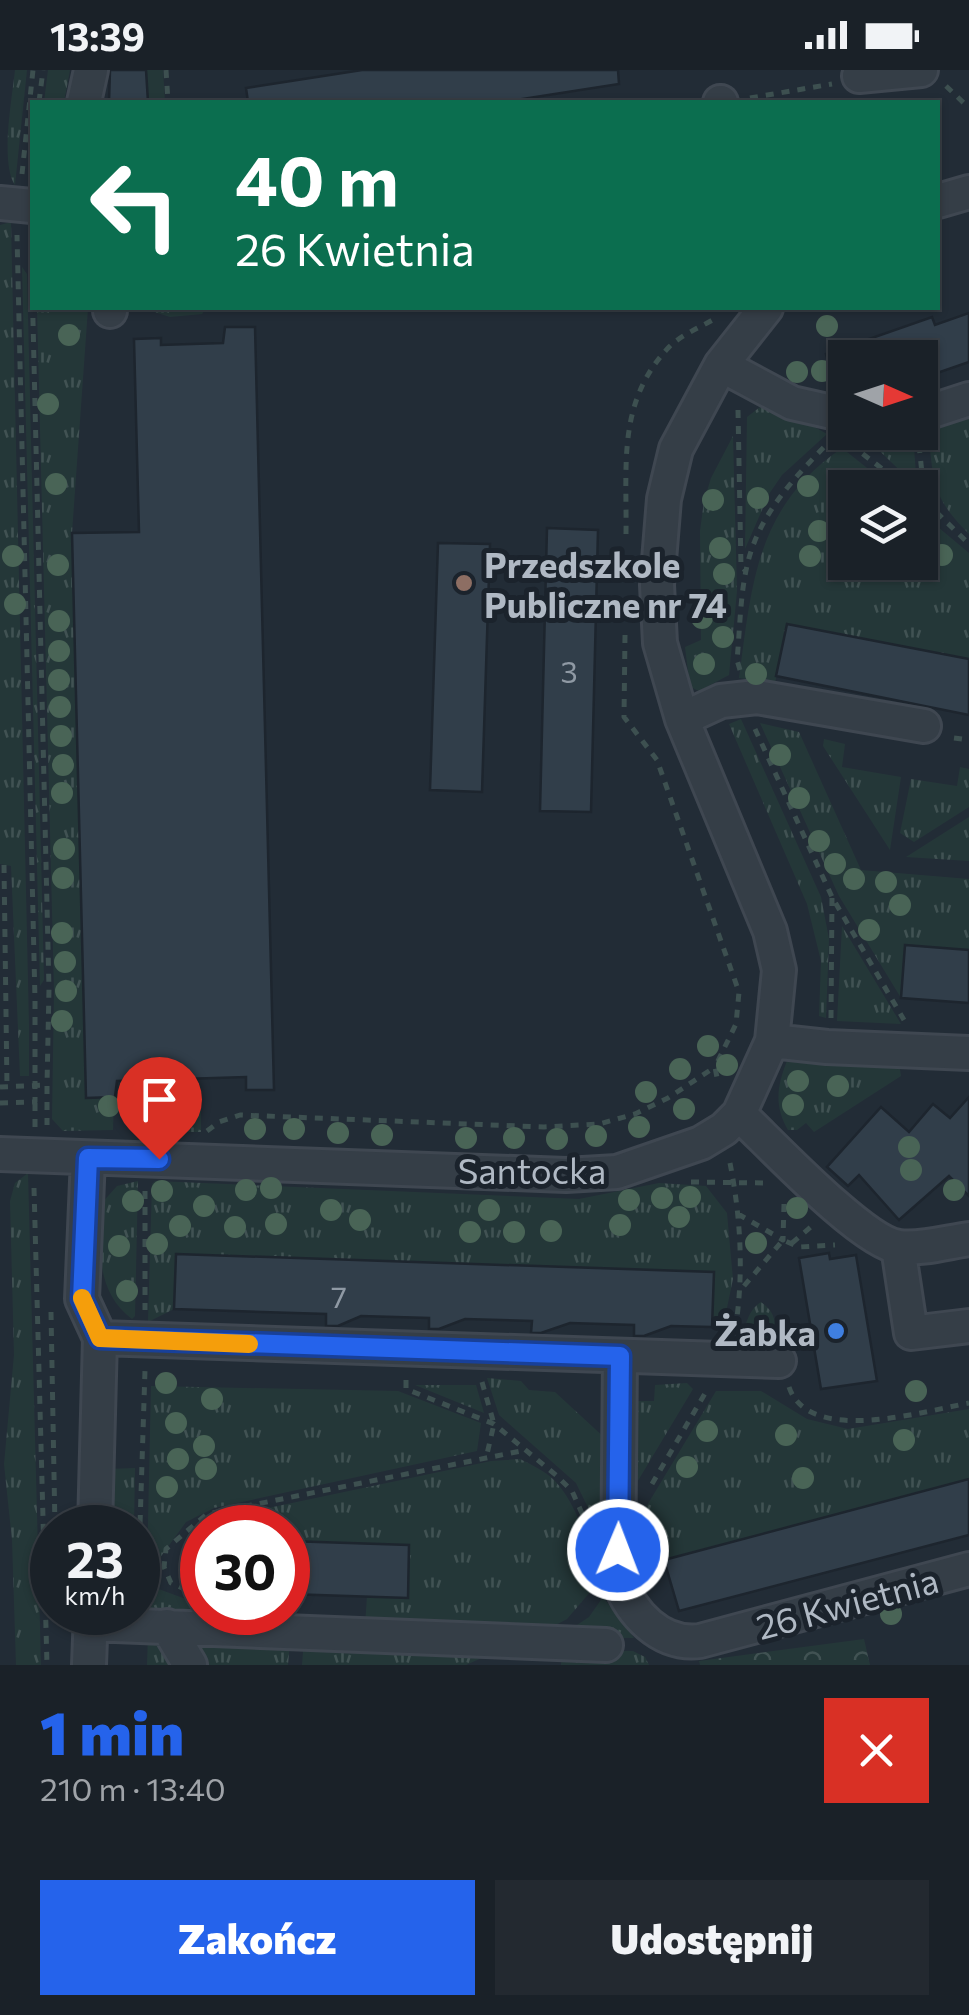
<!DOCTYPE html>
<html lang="pl">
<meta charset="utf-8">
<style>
:root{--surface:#1a2128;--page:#232930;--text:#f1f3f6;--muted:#9fa3a8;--line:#383e45;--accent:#2563eb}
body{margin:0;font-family:Commissioner,sans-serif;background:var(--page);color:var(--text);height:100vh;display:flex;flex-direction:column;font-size:38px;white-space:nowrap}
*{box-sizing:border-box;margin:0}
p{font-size:32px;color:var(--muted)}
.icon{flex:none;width:55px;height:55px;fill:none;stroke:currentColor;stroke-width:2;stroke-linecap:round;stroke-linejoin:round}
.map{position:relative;height:1595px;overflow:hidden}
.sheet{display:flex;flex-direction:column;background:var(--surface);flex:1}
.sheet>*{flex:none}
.hud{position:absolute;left:30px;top:30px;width:910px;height:210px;border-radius:0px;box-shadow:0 2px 8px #0004,0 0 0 2px var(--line);background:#0b6e4f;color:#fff;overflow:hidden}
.needle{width:65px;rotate:93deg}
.buttons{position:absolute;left:828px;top:270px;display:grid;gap:20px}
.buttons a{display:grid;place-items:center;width:110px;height:110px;border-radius:0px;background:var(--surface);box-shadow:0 2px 8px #0004,0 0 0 2px var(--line);font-size:50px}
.speed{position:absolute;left:30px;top:1435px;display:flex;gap:20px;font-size:50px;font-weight:700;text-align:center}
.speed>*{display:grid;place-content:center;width:130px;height:130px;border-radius:50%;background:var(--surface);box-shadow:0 2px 8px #0004,0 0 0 2px var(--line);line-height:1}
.speed small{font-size:25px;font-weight:400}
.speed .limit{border:15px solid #d22;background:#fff;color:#111}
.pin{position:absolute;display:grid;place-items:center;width:85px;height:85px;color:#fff;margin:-102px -42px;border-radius:50% 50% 50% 0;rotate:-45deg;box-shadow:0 0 10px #0007}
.pin .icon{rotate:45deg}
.me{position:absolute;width:110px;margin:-55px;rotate:1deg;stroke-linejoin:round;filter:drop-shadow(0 0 8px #0008)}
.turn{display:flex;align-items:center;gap:35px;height:210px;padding:0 40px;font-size:45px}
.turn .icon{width:130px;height:130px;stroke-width:2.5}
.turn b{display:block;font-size:70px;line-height:85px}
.round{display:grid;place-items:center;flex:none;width:105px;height:105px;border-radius:0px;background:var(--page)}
.head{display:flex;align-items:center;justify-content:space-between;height:170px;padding:0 40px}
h1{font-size:60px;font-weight:800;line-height:75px;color:var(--accent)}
.action{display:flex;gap:20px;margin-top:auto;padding:20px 40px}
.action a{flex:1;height:115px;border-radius:0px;background:var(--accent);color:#fff;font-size:40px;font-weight:800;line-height:115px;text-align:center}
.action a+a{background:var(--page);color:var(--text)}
.status{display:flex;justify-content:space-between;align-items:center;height:70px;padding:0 50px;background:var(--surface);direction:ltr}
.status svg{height:28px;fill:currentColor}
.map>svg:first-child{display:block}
.grass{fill:url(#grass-tufts)}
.forest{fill:url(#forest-crowns)}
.building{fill:#313e4a;stroke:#1d252e;stroke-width:2.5}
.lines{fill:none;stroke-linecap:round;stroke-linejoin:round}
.minor-casing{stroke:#3f4751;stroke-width:38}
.path{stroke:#3d5050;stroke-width:5;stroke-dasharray:8 8;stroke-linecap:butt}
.minor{stroke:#353e47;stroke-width:32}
.tree{fill:#496456}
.route-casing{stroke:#184099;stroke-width:25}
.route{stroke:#2563eb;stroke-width:18}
.slow{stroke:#f59e0b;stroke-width:18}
.education-dot{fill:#8d6e63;stroke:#1b232c;stroke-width:4}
.shop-dot{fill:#3f7fe0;stroke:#1b232c;stroke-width:4}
.labels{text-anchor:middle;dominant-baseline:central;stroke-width:10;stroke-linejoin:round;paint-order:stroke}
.number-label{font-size:30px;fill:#8f99a4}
.poi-label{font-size:35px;font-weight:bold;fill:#b0b9c4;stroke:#1b232c;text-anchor:start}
.street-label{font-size:35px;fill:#b0b9c4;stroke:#1b232c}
</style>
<div class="status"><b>13:39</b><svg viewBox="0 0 49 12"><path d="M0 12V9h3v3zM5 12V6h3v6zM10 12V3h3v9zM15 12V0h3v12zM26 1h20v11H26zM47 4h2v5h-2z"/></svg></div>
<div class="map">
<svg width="969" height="1595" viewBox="0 0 969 1595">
<defs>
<pattern id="grass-tufts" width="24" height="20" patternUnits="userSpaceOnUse" patternTransform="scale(2.5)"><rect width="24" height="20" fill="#243738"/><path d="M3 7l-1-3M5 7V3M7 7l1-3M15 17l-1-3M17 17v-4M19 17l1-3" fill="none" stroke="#415253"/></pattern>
<pattern id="forest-crowns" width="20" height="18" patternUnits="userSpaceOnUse" patternTransform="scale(2.5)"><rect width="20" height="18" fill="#243738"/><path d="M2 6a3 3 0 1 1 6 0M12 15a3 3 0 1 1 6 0" fill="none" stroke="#415253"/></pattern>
</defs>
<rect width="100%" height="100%" fill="#222c36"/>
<!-- grass -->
<path class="grass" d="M15,0H27L15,115C0,93 12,29 15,0Z
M48,0H70L64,32H44Z
M147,0H163L165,32H148Z
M11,152L29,956V1006H20L11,796L0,794V155Z
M22,197L27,204L44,910L40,916Z
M37,238H88L72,463L87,1028L114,1027L113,1060L63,1061L52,1049L54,921Z
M142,238H206L202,244L170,247Z
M768,331L827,364L782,405L769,424L745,479L747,347Z
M969,345V464C931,426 934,412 928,361Z
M861,363L913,365L917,417Z
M733,366L737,521L729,605L699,621L690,617L685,577L701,570L700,461L704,431L711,408Z
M842,378L891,417L845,418V492H920V442L969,483V589L788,554L775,613L739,608C752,512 756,437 842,378Z
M741,649L821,827L829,869L826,948L819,946L821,891L807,834L729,654Z
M760,653L799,662L861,800L969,809V880L905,875L901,928L839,826Z
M824,669L845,674L842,697L901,707L890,780L823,676Z
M960,697L969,699V737L914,772L900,763L911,709L957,716Z
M969,747V791L906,787Z
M842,856L901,954L837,951Z
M787,991L899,992L901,1006L814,1062L806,1053L797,1060H788C774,1036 777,1016 787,991Z
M151,1039H201V1062H151Z
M28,1103L41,1595H16L12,1470L4,1394L14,1285L10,1131L15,1113Z
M138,1111L135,1246L132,1249C94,1220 100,1176 101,1134L117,1116Z
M155,1111L579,1129L659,1113L706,1116L727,1143L733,1209L724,1252L712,1257L713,1202L177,1184L174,1239L148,1252L152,1114Z
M761,1232C778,1244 776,1256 774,1276L742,1272C745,1257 747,1241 761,1232Z
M487,1308L521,1311L529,1320L555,1322L607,1370L603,1487L595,1452L576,1413L499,1345Z
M687,1313L693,1319L627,1429L633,1331H654L655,1315Z
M415,1315H476L484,1343Z
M151,1316L398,1321L481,1353L477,1381L214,1438L186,1452L154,1496L147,1499Z
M716,1321H761L807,1349L848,1359L969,1339V1409L664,1490L646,1437Z
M520,1389C532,1395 545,1401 554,1410C580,1437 593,1485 591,1521L567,1549L550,1558L365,1556L367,1526L408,1527L409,1475L288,1471V1458H203L204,1453L216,1449L491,1391Z
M135,1398L134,1457L108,1458L109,1399Z
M145,1514L202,1535V1542L226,1544L146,1541Z
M603,1527L634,1568L559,1567L589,1547Z
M148,1565L290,1571L288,1595H147Z
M304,1569L508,1576L466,1595H302Z
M562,1580L633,1581L645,1587L649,1595H561Z"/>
<!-- forest -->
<path class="forest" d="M864,1569L870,1595H700L699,1591Z"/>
<!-- building -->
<path class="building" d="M110,0H146L148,32H109Z
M362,0H618L619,14L503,32H248L246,18Z
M969,243V292L920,309V288H827L826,284L932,247L935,255Z
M225,257H255L274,1020H246V1007L117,1011L115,1027L86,1028L72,463L139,462L134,269L161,268V275L223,273Z
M547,458L598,460L591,742L540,741Z
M438,473L490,474L482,722L430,720Z
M787,554L969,589V645L776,606Z
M905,875L969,880V933L901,928Z
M969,1027V1126L949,1106L899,1150L859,1105L848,1116L827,1097L881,1037L909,1062L933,1034L950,1048Z
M829,1183L830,1189L856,1185L877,1311L821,1319L799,1188Z
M176,1184L714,1202L712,1257L671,1256L644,1266H634V1255L570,1253L541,1263H531L532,1251L465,1249L439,1259H429V1248L361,1246L338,1256H326V1244L174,1239Z
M969,1409V1465L679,1541L664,1490Z
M288,1471L409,1475L408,1528L288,1524Z"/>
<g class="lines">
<!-- minor casing -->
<g class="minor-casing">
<path id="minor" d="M859,6L921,0
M84,32L91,0
M720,32H721
M938,131L969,122
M0,133L32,136
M110,241V238
M721,295L792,333L845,345
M920,345L969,329
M682,649L721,631L757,627L924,656
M772,971L827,977L969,983
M739,1044C769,1072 863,1173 899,1177C920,1180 948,1172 969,1169
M0,1084L566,1105L617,1102L701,1073L724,1059L739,1044L772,971L779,900L770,861L682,649L660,573L657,515L664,429L676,379L721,295L766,238
M88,1088L82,1229L100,1268L95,1458
M898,1177L911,1263L969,1256
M100,1268L779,1291
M620,1286L618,1509C631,1543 660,1576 700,1571L969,1499
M91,1554L606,1575
M167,1556L190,1595
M89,1595L91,1542"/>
</g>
<!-- path -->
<path class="path" d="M166,0L168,32
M946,16L969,38
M750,28L832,14
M39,32L43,0
M22,104L33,0
M31,168L49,919L47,1015
M738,340L741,497L746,501
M850,374L907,418
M919,375L925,431L920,428
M925,431L969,474
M626,464C627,394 617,332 669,277C681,265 701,257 716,248
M625,565L624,647L657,690L739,922L736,954L715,997L718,1013
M740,600L737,590C740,559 740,526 747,496C758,446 793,409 828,373
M755,659L832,827
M954,668L969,670
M4,795L7,1017
M831,948L832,827L904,950
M0,1017L47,1015V1055
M0,1033L35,1032V930L17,165
M35,1057V1033
M207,1061L219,1052L240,1045L544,1057L599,1054L635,1044L668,1028L715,997
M730,1093C741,1149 744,1205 735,1261
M691,1112L765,1113
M34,1118L47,1595
M145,1121V1240
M738,1144L783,1170L784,1134
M792,1173L812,1156
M744,1216L783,1170L799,1177L835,1175
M51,1242L55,1458
M406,1310V1319L494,1354L557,1406L572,1421L585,1450
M482,1312L494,1354L487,1384
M789,1317C809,1376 924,1341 969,1333
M652,1414L707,1320
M138,1517L145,1300
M201,1526L171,1513L164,1497L166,1479L207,1444L526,1380"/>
<!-- minor -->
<use href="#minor" class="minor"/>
</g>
<!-- trees -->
<g class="tree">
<circle cx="827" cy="256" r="11"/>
<circle cx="69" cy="265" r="11"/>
<circle cx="822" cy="301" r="11"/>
<circle cx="797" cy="302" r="11"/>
<circle cx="48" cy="334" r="11"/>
<circle cx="56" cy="414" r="11"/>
<circle cx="808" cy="416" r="11"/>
<circle cx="758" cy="428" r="11"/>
<circle cx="713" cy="430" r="11"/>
<circle cx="819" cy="461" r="11"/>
<circle cx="720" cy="478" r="11"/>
<circle cx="942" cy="485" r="11"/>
<circle cx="13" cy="486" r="11"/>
<circle cx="810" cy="486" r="11"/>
<circle cx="58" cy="495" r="11"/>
<circle cx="724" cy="504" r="11"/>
<circle cx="15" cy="534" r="11"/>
<circle cx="702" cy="548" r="11"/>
<circle cx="59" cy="551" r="11"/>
<circle cx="723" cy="567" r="11"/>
<circle cx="59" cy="581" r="11"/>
<circle cx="704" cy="594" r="11"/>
<circle cx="756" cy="604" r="11"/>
<circle cx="59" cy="610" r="11"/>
<circle cx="60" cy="637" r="11"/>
<circle cx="61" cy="666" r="11"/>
<circle cx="780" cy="685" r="11"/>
<circle cx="63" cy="695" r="11"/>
<circle cx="62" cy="723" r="11"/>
<circle cx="799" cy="728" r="11"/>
<circle cx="819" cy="771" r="11"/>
<circle cx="64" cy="779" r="11"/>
<circle cx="835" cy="794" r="11"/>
<circle cx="63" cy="808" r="11"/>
<circle cx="854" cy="809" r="11"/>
<circle cx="886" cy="812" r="11"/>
<circle cx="900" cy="835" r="11"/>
<circle cx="869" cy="860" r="11"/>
<circle cx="62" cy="863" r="11"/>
<circle cx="65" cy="892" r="11"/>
<circle cx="66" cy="921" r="11"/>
<circle cx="62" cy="951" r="11"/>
<circle cx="708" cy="976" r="11"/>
<circle cx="727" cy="995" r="11"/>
<circle cx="680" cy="999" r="11"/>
<circle cx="798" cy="1011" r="11"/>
<circle cx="838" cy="1016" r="11"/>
<circle cx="646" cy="1022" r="11"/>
<circle cx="793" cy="1035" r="11"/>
<circle cx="109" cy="1036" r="11"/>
<circle cx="684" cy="1039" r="11"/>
<circle cx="639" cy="1057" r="11"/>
<circle cx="255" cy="1059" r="11"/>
<circle cx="294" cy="1059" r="11"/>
<circle cx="338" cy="1063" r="11"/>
<circle cx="382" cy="1065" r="11"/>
<circle cx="596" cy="1066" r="11"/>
<circle cx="466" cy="1068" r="11"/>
<circle cx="514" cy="1068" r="11"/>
<circle cx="557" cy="1069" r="11"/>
<circle cx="909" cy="1077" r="11"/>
<circle cx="911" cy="1100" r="11"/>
<circle cx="271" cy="1118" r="11"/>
<circle cx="246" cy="1120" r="11"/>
<circle cx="954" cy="1120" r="11"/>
<circle cx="162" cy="1121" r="11"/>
<circle cx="690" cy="1127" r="11"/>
<circle cx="662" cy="1128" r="11"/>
<circle cx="629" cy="1130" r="11"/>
<circle cx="133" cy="1131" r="11"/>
<circle cx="204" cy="1136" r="11"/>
<circle cx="797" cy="1138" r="11"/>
<circle cx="331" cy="1140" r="11"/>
<circle cx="489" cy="1140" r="11"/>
<circle cx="679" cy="1147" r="11"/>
<circle cx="360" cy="1150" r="11"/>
<circle cx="276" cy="1154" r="11"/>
<circle cx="620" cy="1155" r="11"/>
<circle cx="180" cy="1156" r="11"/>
<circle cx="235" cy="1157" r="11"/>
<circle cx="551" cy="1161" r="11"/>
<circle cx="470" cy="1162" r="11"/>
<circle cx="514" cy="1162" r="11"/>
<circle cx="756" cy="1173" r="11"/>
<circle cx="157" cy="1174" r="11"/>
<circle cx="119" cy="1176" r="11"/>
<circle cx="127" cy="1221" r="11"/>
<circle cx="166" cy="1313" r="11"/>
<circle cx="916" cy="1321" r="11"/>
<circle cx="212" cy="1329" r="11"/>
<circle cx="176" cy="1353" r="11"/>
<circle cx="707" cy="1361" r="11"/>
<circle cx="786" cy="1365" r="11"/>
<circle cx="904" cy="1370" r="11"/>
<circle cx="204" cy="1376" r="11"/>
<circle cx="178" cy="1389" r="11"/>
<circle cx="687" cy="1397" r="11"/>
<circle cx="206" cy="1399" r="11"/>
<circle cx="803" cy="1408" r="11"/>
<circle cx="167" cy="1417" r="11"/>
<circle cx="641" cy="1476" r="11"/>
<circle cx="891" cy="1544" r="11"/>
</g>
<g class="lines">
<!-- route casing -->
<g class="route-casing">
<path id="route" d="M159,1089L88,1088L82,1229L100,1268L620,1286L618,1480"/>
</g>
<!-- route -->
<use href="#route" class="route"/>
<!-- slow -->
<path class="slow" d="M82,1228L100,1268L249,1274"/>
</g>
<!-- markers -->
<circle class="education-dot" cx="464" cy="513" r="10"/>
<circle class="shop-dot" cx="836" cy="1261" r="10"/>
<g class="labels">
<!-- number labels -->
<g class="number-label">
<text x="569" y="600">3</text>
<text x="339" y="1225">7</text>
</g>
<!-- poi labels -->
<g class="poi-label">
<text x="484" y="493">Przedszkole<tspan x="484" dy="40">Publiczne nr 74</tspan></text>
<text x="816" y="1261" text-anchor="end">Żabka</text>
</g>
<!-- street labels -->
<g class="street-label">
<text x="532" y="1099">Santocka</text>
<text transform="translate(847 1532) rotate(-15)">26 Kwietnia</text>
</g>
</g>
</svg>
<div class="buttons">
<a><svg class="needle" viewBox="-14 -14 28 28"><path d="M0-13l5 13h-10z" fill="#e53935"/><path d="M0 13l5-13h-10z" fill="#9fa3a8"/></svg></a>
<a><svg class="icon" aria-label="layers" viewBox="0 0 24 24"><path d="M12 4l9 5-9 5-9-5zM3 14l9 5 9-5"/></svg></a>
</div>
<div class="speed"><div>23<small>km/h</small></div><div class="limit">30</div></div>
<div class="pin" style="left:159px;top:1089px;background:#d93025"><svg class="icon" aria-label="arrive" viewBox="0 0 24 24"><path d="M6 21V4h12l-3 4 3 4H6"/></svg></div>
<svg class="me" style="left:618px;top:1480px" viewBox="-20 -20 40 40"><circle r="17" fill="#2563eb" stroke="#fff" stroke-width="3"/><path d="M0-11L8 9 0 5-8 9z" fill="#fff"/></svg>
<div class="hud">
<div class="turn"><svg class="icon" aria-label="left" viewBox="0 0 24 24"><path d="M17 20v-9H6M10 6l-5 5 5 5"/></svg><div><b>40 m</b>26 Kwietnia</div></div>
</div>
</div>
<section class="sheet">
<div class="head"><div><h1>1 min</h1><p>210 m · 13:40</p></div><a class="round" style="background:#d93025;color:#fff"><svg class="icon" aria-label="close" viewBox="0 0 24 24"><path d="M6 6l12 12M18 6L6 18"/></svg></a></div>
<div class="action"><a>Zakończ</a><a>Udostępnij</a></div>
</section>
